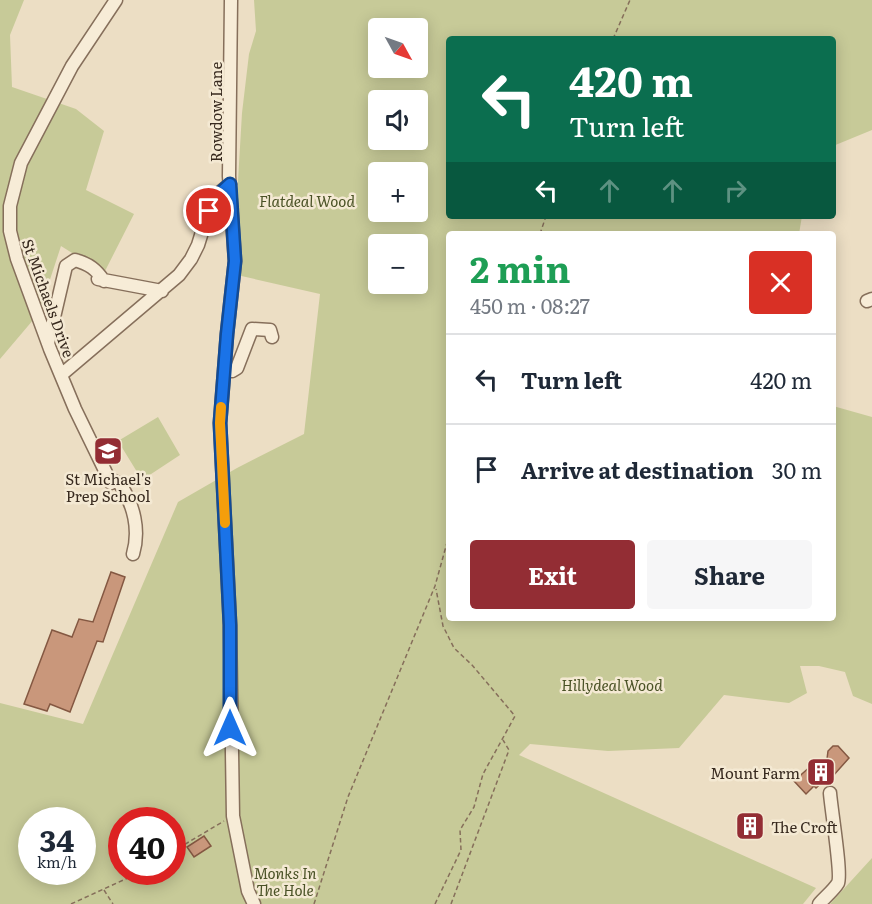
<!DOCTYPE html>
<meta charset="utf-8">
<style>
:root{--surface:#fff;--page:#f6f6f7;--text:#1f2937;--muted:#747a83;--line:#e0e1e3;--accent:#932d34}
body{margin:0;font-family:Literata,serif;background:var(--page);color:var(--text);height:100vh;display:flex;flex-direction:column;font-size:22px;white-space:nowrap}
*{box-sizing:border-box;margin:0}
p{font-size:20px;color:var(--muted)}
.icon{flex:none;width:33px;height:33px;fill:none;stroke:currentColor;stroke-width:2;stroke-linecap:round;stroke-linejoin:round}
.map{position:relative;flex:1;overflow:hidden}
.details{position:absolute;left:446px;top:231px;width:390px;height:390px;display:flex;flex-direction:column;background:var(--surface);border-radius:6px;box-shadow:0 3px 15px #0003}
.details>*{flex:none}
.hud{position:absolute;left:446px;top:36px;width:390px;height:183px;border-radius:6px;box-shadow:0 3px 15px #0003;background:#0b6e4f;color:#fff;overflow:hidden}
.needle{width:39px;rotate:130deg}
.tools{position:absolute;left:368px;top:18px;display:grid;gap:12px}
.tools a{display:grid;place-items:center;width:60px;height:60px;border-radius:6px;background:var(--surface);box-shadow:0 3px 15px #0003;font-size:30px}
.speed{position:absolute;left:18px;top:807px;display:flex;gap:12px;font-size:30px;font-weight:700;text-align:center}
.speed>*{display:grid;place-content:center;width:78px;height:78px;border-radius:50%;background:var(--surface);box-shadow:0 3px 15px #0003;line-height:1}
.speed small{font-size:15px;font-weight:400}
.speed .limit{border:9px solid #d22;background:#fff;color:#111}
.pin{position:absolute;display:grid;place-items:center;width:51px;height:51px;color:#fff;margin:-26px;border:3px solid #fff;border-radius:50%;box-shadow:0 2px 6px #0007}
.me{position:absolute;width:66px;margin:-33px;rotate:0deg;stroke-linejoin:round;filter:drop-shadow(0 0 4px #0008)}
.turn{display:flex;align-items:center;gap:21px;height:126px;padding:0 24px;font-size:27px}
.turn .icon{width:78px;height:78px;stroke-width:2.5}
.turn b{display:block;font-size:42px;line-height:51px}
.lanes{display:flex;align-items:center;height:57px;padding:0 24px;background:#0003;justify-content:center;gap:30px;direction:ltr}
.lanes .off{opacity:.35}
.round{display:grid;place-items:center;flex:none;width:63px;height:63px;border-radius:6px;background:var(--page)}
.summary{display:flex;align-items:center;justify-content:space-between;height:102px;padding:0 24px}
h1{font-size:36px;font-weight:700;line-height:45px;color:#1e9e55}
.button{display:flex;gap:12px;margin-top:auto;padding:12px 24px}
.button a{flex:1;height:69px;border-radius:6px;background:var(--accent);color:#fff;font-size:24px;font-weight:700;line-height:69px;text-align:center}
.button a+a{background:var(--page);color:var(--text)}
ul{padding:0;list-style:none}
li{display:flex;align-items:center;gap:18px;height:90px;padding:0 24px;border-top:2px solid var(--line)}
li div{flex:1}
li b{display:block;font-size:22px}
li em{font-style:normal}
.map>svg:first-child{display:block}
.green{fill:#c7ca98;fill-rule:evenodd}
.building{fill:#c9977b;stroke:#845842;stroke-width:1.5}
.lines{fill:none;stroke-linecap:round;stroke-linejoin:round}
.minor-casing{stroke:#866f5b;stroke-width:15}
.path{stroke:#866f5b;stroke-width:1.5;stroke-dasharray:4.5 3;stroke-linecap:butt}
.minor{stroke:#f7ecd7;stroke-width:12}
.route-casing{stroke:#114b97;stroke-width:15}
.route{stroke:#1a73e8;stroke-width:10}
.slow{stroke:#f59e0b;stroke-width:10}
.labels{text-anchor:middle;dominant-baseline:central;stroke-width:5;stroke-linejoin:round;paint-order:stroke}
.street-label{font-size:15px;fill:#37291e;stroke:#f4e9d3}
.park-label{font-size:15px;font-style:italic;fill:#4a5226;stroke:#f4e9d3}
.poi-label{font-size:15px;fill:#37291e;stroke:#f4e9d3}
</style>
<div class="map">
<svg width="872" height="904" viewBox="0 0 872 904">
<rect width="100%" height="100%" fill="#ecdec4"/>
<!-- green -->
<path class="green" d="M0,0H24L10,35L12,87L76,109L104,131L86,190L134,214L104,273L61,246L39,313L0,359Z
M254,0H872V130L833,146L832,39H448V216H802L799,234H448V618H832L833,406L872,417V704L853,696L845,672L819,666H800L807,693L789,703L724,695L679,748L608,751L530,744L519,755L816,888L803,904H0V703L83,724L178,502L237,468L304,434L320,294L237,275V198L242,113L249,54L256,31ZM378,28H417V68H378ZM378,100H417V140H378ZM378,172H417V212H378ZM378,244H417V284H378ZM32,820H82V872H32ZM122,820H172V872H122Z
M158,417L180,455L142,480L118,441Z
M872,858V904H830Z"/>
<!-- building -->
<path class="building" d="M111,572L125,577L103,642L97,641L70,712L50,704L47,711L24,704L52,630L72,637L79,619L93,622Z
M833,746H838L849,758L833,776L832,775L825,780L816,788L814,786L806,794L794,781L812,765L816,769L827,759L828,751Z
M747,817L758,824L755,837L741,829Z
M204,836L211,846L194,857L187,847Z"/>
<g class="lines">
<!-- minor casing -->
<g class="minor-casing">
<path id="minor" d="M231,0L229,176L235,261L227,334L220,423L230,625L233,816L248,891L254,904
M98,279L162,291
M867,301L872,299
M48,343L66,266L75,260C89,264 96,269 104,281
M224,371H232L237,368L252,329L270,330L272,337
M61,375L179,275L191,259L198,245L211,203L219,193L230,184
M110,479L120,484C134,505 140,530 133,554
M111,483L75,409L50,349L17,259L10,231V206L21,163L72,66L116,0
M819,904C824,898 834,890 838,883C842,874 831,808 830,793"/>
</g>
<!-- path -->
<path class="path" d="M613,39L630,0
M540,234L546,216
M172,852L224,821
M104,890L113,904
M71,904L141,872
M314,904L348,797L435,586L448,539
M435,904L461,850L460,830L474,807L483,774L515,716L472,665L454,648L443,626L436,589
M451,904L509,750L503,740"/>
<!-- minor -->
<use href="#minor" class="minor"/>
</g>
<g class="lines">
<!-- route casing -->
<g class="route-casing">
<path id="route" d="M209,211L216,197L230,184L235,261L227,334L220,423L230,625V728"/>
</g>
<!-- route -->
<use href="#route" class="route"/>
<!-- slow -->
<path class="slow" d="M221,407L220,423L225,523"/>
</g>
<!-- icons -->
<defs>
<g id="school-square" transform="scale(1.5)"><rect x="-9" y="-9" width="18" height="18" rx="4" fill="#932d34" stroke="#f4e9d3"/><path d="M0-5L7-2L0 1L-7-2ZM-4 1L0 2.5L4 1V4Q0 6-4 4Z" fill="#fff"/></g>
<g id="building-square" transform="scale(1.5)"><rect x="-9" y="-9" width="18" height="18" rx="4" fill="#932d34" stroke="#f4e9d3"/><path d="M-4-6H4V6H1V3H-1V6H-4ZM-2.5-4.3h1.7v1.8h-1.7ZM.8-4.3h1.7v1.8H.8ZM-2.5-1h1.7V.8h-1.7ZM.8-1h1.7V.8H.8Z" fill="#fff"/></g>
</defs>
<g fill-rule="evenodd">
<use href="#school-square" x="108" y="451"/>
<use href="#building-square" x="821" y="772"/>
<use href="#building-square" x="750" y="826"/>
</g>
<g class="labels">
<!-- street labels -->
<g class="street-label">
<text transform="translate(215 112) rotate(-90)">Rowdow Lane</text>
<text transform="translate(49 298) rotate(70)">St Michaels Drive</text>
</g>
<!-- park labels -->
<g class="park-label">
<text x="307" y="200">Flatdeal Wood</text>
<text x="612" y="684">Hillydeal Wood</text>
<text x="285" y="872">Monks In<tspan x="285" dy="17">The Hole</tspan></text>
</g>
<!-- poi labels -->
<g class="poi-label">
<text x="108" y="478">St Michael's<tspan x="108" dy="17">Prep School</tspan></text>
<text x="800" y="772" text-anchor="end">Mount Farm</text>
<text x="771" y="826" text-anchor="start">The Croft</text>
</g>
</g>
</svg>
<div class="tools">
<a><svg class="needle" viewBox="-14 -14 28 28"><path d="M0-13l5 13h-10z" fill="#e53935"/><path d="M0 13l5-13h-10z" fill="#747a83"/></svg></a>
<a><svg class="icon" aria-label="sound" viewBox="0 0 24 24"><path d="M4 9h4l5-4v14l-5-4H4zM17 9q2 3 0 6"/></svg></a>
<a>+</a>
<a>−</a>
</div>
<div class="speed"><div>34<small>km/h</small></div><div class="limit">40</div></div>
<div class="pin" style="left:209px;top:211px;background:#d93025"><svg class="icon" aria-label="arrive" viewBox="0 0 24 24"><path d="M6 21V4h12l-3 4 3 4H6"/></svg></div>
<svg class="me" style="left:230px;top:728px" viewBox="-20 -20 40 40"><path d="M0-17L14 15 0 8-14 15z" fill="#1a73e8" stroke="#fff" stroke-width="4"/></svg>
<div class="hud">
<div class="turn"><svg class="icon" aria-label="left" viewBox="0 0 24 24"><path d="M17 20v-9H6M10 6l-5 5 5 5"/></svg><div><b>420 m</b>Turn left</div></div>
<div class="lanes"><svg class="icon" aria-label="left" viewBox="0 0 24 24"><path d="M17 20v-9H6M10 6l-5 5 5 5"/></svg><svg class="icon off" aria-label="ahead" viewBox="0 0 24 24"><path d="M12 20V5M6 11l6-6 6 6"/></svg><svg class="icon off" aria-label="ahead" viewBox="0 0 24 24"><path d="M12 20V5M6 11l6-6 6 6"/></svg><svg class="icon off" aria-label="right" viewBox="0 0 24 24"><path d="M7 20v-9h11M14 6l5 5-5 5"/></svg></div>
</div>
<section class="details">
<div class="summary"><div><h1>2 min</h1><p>450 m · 08:27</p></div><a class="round" style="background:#d93025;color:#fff"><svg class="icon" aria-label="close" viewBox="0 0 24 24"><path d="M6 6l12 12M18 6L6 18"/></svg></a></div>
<ul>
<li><svg class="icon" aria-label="left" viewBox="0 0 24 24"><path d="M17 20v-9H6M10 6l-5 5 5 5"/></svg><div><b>Turn left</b></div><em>420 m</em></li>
<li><svg class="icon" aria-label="arrive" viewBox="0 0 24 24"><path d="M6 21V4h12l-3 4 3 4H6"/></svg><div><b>Arrive at destination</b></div><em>30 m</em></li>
</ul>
<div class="button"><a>Exit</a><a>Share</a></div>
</section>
</div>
